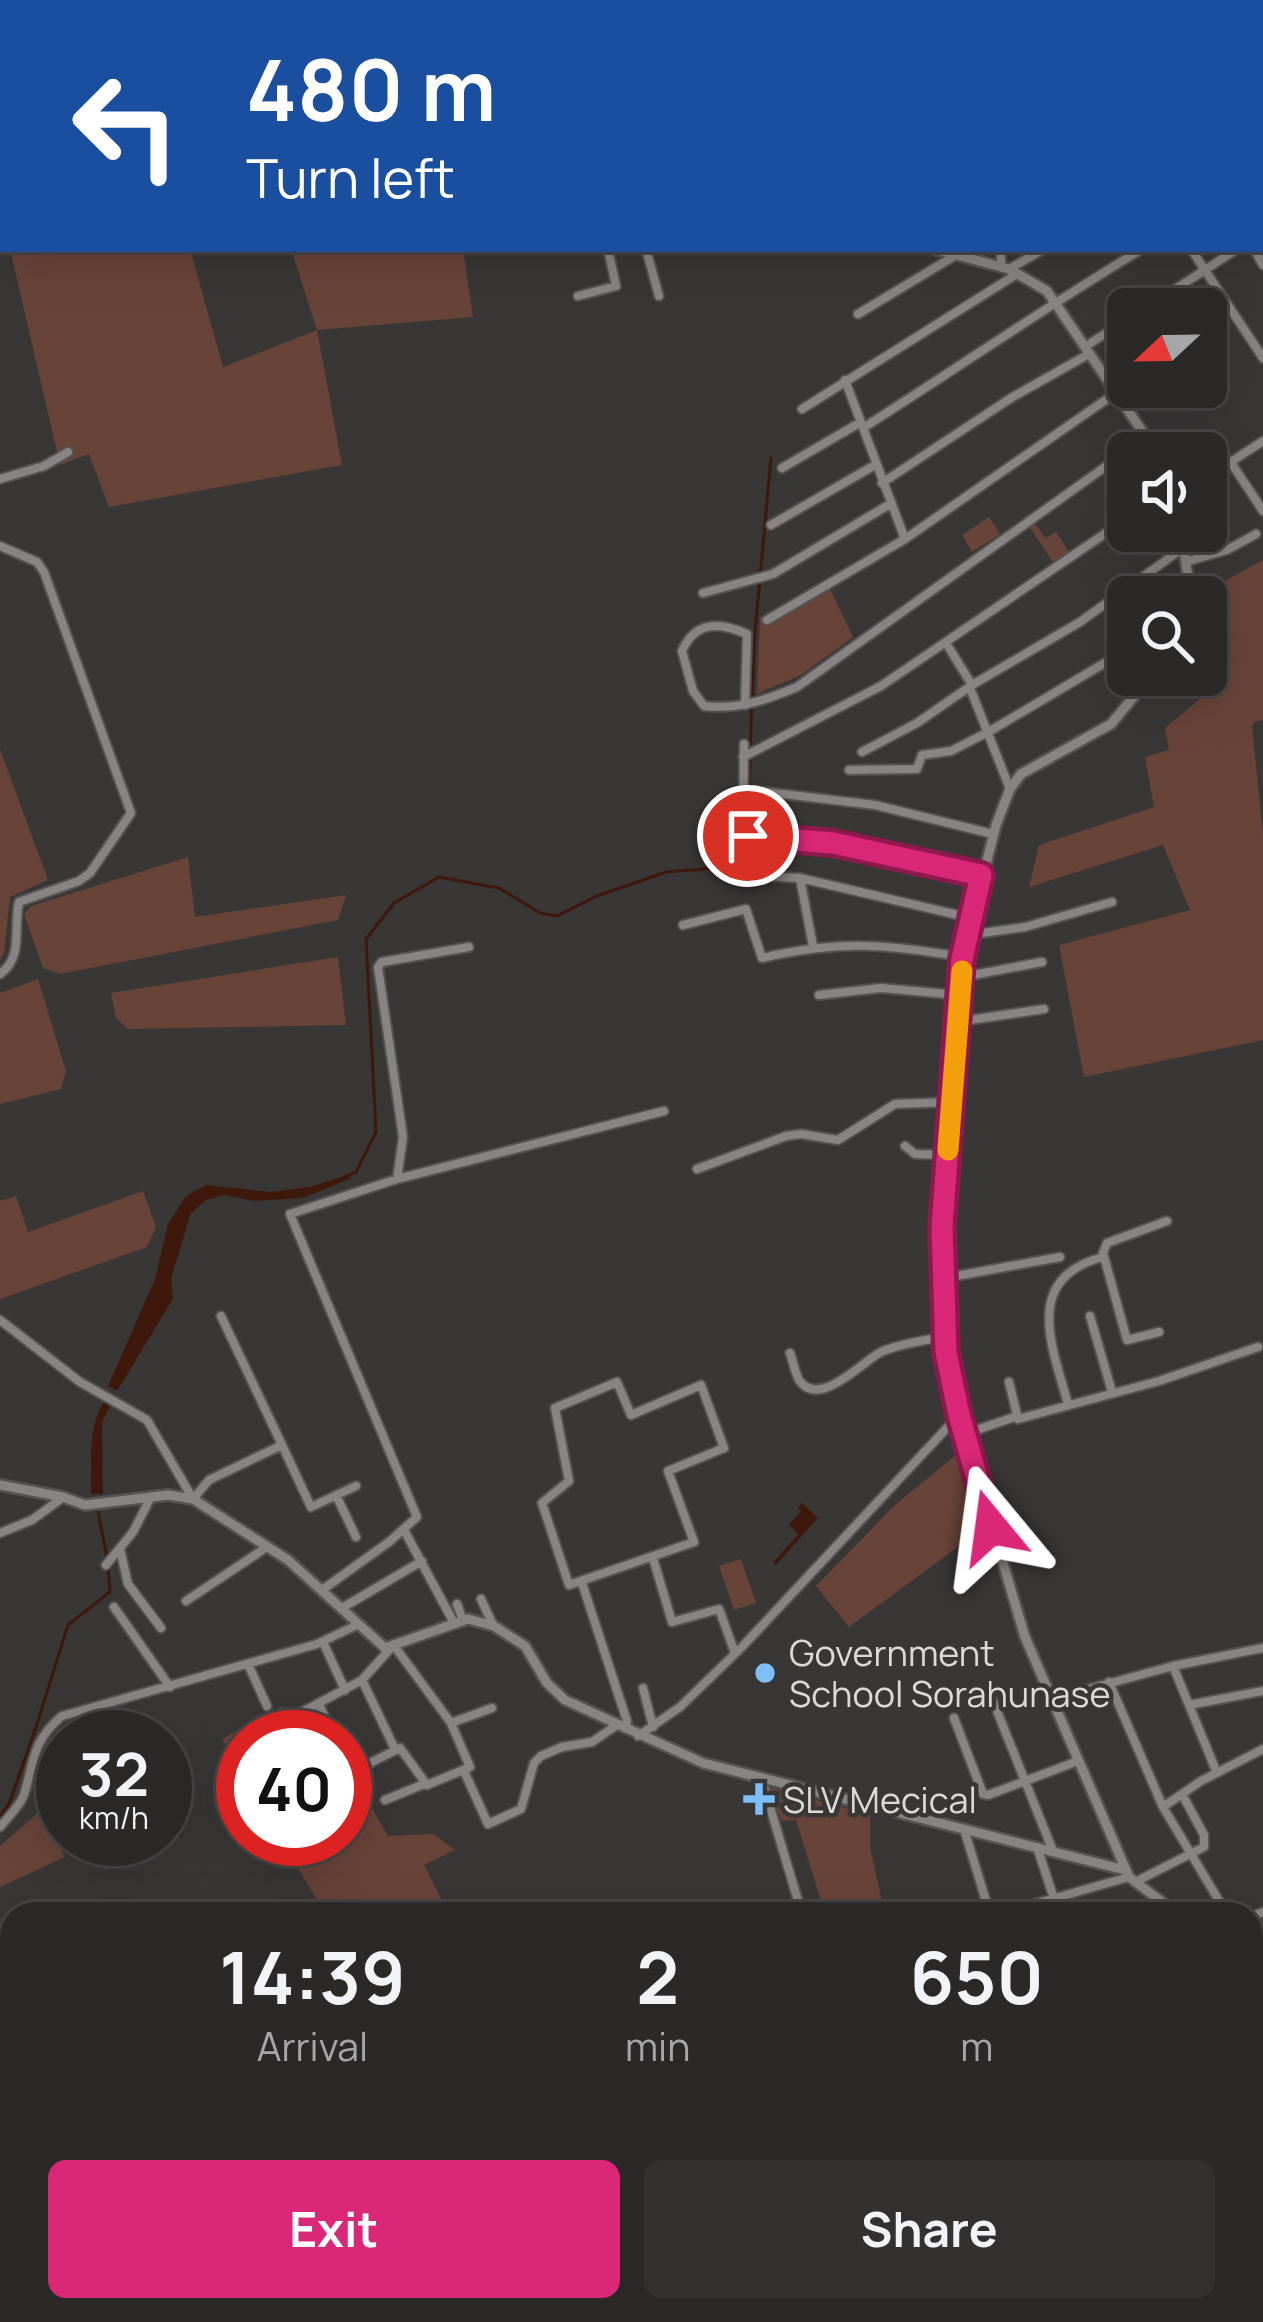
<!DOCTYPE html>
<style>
:root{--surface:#2b2828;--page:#333030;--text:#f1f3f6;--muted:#a6a6a8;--line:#474445;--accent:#db2777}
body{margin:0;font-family:Manrope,sans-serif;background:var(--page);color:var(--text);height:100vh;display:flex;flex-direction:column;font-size:45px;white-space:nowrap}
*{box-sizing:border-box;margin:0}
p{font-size:39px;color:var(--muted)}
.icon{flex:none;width:66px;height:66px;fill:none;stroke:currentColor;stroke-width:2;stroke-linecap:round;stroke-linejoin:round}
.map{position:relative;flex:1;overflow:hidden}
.details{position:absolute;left:0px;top:1902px;width:1263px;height:420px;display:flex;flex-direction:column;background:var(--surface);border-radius:36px 36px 0 0;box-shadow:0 12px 48px #0002,0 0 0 3px var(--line)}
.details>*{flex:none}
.hud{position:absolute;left:0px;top:0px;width:1263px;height:252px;box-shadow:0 12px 48px #0002,0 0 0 3px var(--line);background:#1a4fa0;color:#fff;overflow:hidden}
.needle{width:78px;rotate:248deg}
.fabs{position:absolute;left:1107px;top:288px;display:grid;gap:24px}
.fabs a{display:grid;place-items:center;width:120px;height:120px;border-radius:18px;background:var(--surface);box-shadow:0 12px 48px #0002,0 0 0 3px var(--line);font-size:60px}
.speed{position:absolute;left:36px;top:1710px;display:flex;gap:24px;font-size:60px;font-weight:700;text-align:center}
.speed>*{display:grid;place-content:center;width:156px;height:156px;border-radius:50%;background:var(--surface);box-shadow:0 12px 48px #0002,0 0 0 3px var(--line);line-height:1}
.speed small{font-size:30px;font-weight:400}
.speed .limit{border:18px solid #d22;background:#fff;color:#111}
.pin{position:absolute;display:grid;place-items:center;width:102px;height:102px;color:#fff;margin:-51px;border:6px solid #fff;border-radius:50%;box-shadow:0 3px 12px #0007}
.me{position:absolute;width:132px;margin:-66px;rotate:344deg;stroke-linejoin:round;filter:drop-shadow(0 0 9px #0008)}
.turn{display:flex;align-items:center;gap:42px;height:252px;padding:0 48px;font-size:54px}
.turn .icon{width:156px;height:156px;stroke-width:2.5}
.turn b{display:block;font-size:84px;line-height:102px}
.eta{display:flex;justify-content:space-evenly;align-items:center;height:204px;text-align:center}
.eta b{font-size:72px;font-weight:700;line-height:84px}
.button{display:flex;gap:24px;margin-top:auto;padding:24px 48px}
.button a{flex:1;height:138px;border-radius:18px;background:var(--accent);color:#fff;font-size:48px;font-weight:700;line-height:138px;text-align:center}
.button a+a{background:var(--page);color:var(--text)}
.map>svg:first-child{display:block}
.green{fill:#684338}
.water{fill:#3f180c}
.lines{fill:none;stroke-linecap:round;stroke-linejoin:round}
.stream{stroke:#3f180c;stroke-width:3}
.river{stroke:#3f180c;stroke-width:16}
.minor-casing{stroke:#555352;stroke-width:12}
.tertiary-casing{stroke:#555352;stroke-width:14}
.minor{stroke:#888483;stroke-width:8}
.tertiary{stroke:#888483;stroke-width:9}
.route-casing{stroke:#8e194d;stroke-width:30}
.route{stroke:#db2777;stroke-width:21}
.slow{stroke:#f59e0b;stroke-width:21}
.poi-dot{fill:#7dbef9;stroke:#393636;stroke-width:4.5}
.labels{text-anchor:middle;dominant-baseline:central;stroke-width:9;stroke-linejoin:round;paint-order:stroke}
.poi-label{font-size:36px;fill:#dbdad9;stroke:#393636;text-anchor:start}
</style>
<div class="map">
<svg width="1263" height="2322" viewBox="0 0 1263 2322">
<rect width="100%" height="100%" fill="#393636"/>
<!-- green -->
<path class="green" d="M10,249H190L223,367L317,330L291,249H463L473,317L317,330L342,465L109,507L89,454L60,465Z
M989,517L1000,534L972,552L962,535Z
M1035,523L1045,538L1056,532L1069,552L1053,562L1030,528Z
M1263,560V720L1254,722L1252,727L1263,834V1040L1084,1077L1059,945L1190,910L1163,845L1029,887L1039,845L1154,807L1145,757L1169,750L1165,728L1229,675L1206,630L1203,593Z
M826,581L853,637L801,675L757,694L760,618Z
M0,749L48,880L10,897L4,954L0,960Z
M188,857L195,917L346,895L338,920L60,974L43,968L24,914L31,906Z
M338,957L346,1025L128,1029L116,1018L111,993Z
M38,979L66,1071L61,1089L0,1104V993Z
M143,1191L156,1227L147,1247L0,1299V1201L16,1196L28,1232Z
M956,1455L978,1532L849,1627L816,1586L895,1505Z
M741,1559L756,1603L734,1610L719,1566Z
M282,1706L301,1737H243V1774L222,1739Z
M352,1773L388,1836L433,1834L455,1850L424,1865L449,1914H325L281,1839H345V1777Z
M768,1787L870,1814V1847L885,1914H825L796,1820L782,1821Z
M39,1812L65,1857L0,1887V1846Z
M12,2004V2310H421L429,2322H0V2011Z
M437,2310H517L499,2322H445Z"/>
<!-- water -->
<path class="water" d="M344,1176L352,1178L302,1198L253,1201L225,1195L206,1200L191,1213L171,1278L173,1299L117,1391L108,1386L155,1279L168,1224L186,1196L206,1185L271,1192L310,1187Z
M104,1402L111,1404L102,1423L103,1494H91C92,1464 87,1427 104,1402Z
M802,1503L818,1518L776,1565L773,1563L798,1534L789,1525L801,1511L798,1508Z"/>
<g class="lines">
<!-- stream -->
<path class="stream" d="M750,749L755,632L771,458
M747,827L750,759
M344,1177L356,1172L376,1132L366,939L394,903L439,877L499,888L540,913L557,916L597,896L666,872L741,866L747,837
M98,1512L107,1557
M0,1816L9,1804L36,1727L68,1625L110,1592L108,1567
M0,1942L12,1945
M1251,2023L1263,2018
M1251,2256L1263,2249
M428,2310L436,2322
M1076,2316L1108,2310
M523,2322L541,2310L575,2322"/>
<!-- river -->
<path class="river" d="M1070,2310L1079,2322
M705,2322L716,2310"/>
<!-- minor casing -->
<g class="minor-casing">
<path id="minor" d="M499,0L501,3
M549,0L550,3
M653,0L654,3
M960,0L961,3
M1148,0L1149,3
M1213,0L1215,3
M57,3L64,0
M593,3L600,0
M0,29L3,28
M1260,75L1263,79
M0,83L3,90
M1260,111L1263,116
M0,131L3,130
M1260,172L1263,170
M1260,235L1263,233
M646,249L659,296
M1191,249L1263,358
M1254,249L1263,265
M1001,267V249
M1009,269L1044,249
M578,296L616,286L608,249
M1145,309L1237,249
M858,314L956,255
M1086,346L1128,319
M845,380L905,539
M802,409L1017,274
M863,428C956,369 1047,306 1142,249
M1230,461L1263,511
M782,468L861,422
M1206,478L1263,441
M0,479L44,466L68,452
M882,483L1011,398L1089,354
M771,525L875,465
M0,546L37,562L44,572L131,813L90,873L79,881L19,902C13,928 24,957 0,974
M1185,562L1227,550L1256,534
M703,593L773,574L890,504
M767,620L905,539L1117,392
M946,643L972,685
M1120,654L1128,667
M970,688L1010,789
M745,705L747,634C720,622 696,620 682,651L693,691L704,706C738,710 766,700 797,687L1147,437
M744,744L743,827L748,835L833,843L981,875
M862,752L917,723L972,685L1080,622L1183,548
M743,757L881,686L1128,518
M849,770L917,769L922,755L951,751L990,731L1120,654L1128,644
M758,791L875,805L993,834
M760,876L800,878L971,918
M800,878L813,946
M683,925L746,909L762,958C840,940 885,944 963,957
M968,935L1025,927L1112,902
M962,977L1042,962
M819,995L881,988L959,995
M956,1022L1044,1009
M905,1146L915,1154L947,1155
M697,1169L786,1136L801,1134L838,1140L895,1104L951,1102
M397,1179L403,1137L378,967L382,962L469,947
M945,1278L1060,1257
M221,1316L282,1445
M1090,1316L1112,1392
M0,1320L80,1382L147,1420L193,1499L209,1480L282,1445L311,1507L356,1486
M1159,1332L1127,1340L1103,1253L1107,1243L1167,1221
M790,1353C793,1361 795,1373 799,1380C819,1410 864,1360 881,1352C900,1343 925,1341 945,1336
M617,1382L631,1415L701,1385L724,1448L668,1471L694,1542L569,1585L542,1503L569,1481L555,1408Z
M1009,1382L1018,1419L1159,1381L1258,1347
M1068,1404C1052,1346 1022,1278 1103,1257
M965,1434L1017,1416
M336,1495L356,1537
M404,1530L454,1623
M0,1533L32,1520L62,1498
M120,1549L128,1584L161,1628
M653,1558L672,1622L719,1609L735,1653
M106,1565L133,1532L151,1497
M582,1583L627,1721L626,1729
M322,1590L389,1542L417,1517L290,1214L397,1179L664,1111
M481,1599L493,1625
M186,1601L267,1547
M457,1604L463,1621
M114,1607L170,1687
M342,1608L422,1561
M323,1642L345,1690
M248,1664L267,1706
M1173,1666L1217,1773
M362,1680L393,1745
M1109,1682L1163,1807
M643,1688L653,1727
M1052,1699L1173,1666L1263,1648
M993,1701L1053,1851
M319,1704L333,1737
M1189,1705L1263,1691
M954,1718L983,1794L988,1795L1078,1761
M289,1719L362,1680L390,1649
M451,1723L492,1708
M638,1736L680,1707L742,1647L959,1415
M345,1759L348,1765
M360,1768L400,1748L427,1785L470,1767L451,1723L395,1647
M464,1771L488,1824L521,1809L534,1763L541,1756L562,1747L592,1742L617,1725
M761,1777L802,1914
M385,1800L424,1784
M0,1827C8,1817 20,1806 24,1795C34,1762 32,1741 62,1716L317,1644L357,1625
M964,1829L990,1914
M1037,1847L1059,1914
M1135,1882L1204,1847V1835L1182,1794
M999,1914L1129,1877
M1227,1914L1163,1807L1201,1781L1263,1749
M1251,1917L1263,1912
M1251,1939L1263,1952
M1251,2084L1263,2111
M1251,2132L1263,2127
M1251,2207L1263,2200"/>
</g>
<!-- tertiary casing -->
<g class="tertiary-casing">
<path id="tertiary" d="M812,0L813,3
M934,249L1009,269L1047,291L1157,453
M1181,531L1191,597
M1152,675L1111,724L1021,774L1010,789L996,825L962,959L942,1226L947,1352L959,1415L1025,1637L1129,1877L1178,1914
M0,1485L63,1497L85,1505L168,1495L193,1499L288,1560L385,1648L468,1619L494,1626L525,1646L547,1683L565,1700L703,1763L1125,1870
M1251,1980L1263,1993"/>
</g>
<!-- minor -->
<use href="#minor" class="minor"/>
<!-- tertiary -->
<use href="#tertiary" class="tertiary"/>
</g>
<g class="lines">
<!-- route casing -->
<g class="route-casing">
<path id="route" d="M748,836L833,843L981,875L962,959L942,1226L946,1352L959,1415L991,1527"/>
</g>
<!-- route -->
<use href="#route" class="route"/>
<!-- slow -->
<path class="slow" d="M948,1150L962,971"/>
</g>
<!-- markers -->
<g class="poi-dot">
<circle cx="765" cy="1673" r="12"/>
<path d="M753 1781h12v12h12v12h-12v12h-12v-12h-12v-12h12z"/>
</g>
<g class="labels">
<!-- poi labels -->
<g class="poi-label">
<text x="789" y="1652">Government<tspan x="789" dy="41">School Sorahunase</tspan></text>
<text x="783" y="1799">SLV Mecical</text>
</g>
</g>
</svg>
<div class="fabs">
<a><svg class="needle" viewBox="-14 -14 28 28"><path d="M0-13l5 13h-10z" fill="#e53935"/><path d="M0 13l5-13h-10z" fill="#a6a6a8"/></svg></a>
<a><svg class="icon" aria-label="sound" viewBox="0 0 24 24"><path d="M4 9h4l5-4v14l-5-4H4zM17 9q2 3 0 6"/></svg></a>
<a><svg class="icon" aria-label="search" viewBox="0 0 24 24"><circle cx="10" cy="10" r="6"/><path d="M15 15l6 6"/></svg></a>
</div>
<div class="speed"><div>32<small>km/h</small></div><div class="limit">40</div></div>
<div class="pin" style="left:748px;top:836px;background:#d93025"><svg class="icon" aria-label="arrive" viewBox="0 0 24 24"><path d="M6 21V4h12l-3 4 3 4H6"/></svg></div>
<svg class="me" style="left:991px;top:1527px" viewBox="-20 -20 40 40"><path d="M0-17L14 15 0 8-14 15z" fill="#db2777" stroke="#fff" stroke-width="4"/></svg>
<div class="hud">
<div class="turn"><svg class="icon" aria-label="left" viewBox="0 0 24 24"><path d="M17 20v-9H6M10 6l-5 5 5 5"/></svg><div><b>480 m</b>Turn left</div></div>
</div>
<section class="details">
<div class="eta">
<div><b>14:39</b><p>Arrival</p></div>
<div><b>2</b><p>min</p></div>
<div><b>650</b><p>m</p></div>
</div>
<div class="button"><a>Exit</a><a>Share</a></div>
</section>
</div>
